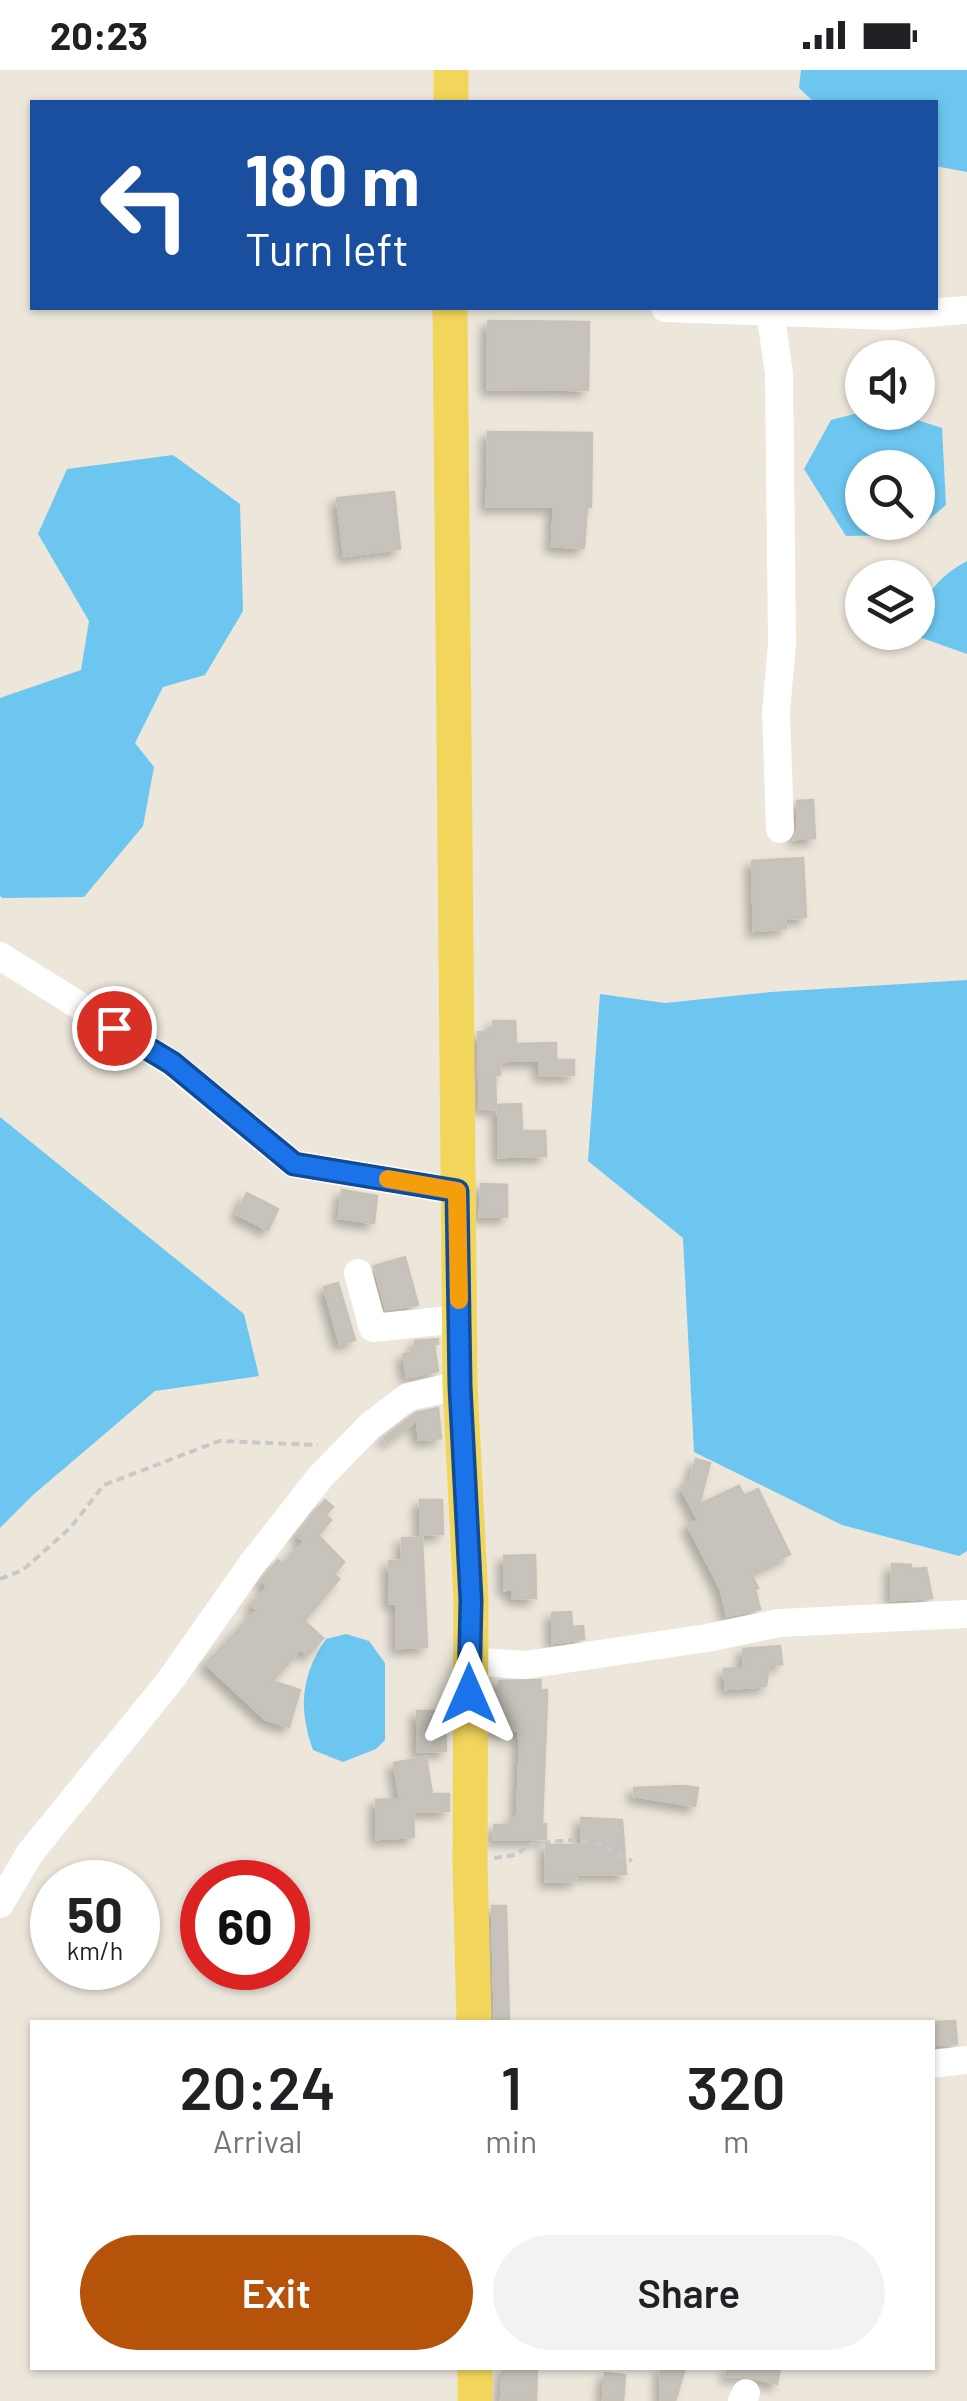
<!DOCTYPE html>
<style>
:root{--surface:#fff;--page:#f2f2f2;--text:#202124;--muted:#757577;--accent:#b45309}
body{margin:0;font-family:Barlow,sans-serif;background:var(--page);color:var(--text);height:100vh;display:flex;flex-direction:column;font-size:38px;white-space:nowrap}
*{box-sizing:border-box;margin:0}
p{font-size:32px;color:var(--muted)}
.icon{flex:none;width:55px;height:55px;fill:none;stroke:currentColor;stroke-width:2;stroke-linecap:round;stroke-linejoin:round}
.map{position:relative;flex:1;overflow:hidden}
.drawer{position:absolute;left:30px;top:1950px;width:905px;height:350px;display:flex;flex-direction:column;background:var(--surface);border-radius:0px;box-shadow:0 2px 8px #0004}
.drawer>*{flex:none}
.banner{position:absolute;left:30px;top:30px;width:908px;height:210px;border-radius:0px;box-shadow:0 2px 8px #0004;background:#1a4fa0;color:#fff;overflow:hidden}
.buttons{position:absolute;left:845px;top:270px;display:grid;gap:20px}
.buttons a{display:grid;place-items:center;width:90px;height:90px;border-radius:50%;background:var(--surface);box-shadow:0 2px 8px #0004;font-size:50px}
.speed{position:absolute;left:30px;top:1790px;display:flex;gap:20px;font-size:50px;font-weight:700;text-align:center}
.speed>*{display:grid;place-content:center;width:130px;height:130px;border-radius:50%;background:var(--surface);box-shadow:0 2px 8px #0004;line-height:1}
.speed small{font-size:25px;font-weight:400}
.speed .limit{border:15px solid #d22;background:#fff;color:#111}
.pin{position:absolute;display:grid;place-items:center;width:85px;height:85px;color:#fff;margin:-42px;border:5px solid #fff;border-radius:50%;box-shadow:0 2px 10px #0007}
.me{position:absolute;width:110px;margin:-55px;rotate:0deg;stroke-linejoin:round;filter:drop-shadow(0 0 8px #0008)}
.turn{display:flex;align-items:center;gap:35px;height:210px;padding:0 50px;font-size:45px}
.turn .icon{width:130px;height:130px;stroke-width:2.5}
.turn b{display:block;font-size:70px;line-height:85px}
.eta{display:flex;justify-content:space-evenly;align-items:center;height:170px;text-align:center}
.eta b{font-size:60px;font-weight:600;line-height:70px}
.action{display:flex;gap:20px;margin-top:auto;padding:20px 50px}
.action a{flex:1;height:115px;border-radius:60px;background:var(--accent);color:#fff;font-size:40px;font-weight:600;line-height:115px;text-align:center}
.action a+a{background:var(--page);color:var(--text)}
.status{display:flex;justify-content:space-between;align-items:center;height:70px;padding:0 50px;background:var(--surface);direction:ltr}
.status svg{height:28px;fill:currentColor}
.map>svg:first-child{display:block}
.water{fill:#6dc6ef;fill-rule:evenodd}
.building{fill:#c7c2bb;stroke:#c7c2b5;stroke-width:2.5;filter:url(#shadow)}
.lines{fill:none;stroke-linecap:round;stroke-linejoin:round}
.path{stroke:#c8c8c8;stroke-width:4;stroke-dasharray:8 5;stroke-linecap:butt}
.minor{stroke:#fff;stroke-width:28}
.major{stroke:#f2d65b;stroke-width:35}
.route-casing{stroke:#114b97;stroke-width:25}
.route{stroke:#1a73e8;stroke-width:18}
.slow{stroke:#f59e0b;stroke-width:18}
</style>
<div class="status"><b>20:23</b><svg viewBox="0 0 49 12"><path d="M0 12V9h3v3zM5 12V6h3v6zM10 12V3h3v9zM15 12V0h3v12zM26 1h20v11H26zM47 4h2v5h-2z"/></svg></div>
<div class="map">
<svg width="967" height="2331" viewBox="0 0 967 2331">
<defs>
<filter id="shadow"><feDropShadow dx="-6" dy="6" stdDeviation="5" flood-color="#0004"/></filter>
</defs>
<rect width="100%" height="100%" fill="#ece6db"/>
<!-- water -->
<path class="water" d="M801,0H967V102L935,96V32H814L799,18Z
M862,342L895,343L942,358L946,435L911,465L846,466L804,399L831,350ZM862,398H918V452H862Z
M173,385L240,434L243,541L205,605L163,617L135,673L154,697L143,756L84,827L3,828L0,826V628L81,600L89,551L38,464L67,399Z
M967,491V584L908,563L918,562C918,529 939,506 967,491Z
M967,910V1481L959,1486L842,1455L694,1382L683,1168L588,1091L600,924L665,933L771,922Z
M0,1047L244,1244L259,1306L155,1321L33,1425L0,1458Z
M346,1564L369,1571L385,1593V1670L376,1679L343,1692L313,1680C298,1638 301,1605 326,1569Z"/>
<!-- building -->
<path class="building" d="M488,251L589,252L588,320L488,319Z
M488,362L592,363L591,437H587L584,478L552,476L554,436H487Z
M394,422L400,479L344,486L337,428Z
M813,730L815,768L794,769L798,758L797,731Z
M803,788L806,847L785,849L786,858L754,861L752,791Z
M493,951H515L516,974L556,973V990H574V1005H540V990L500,991V1005H495L496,1038H480L478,962L493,963Z
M521,1034L522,1061H545L546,1086L499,1087L498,1035Z
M481,1114L507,1115V1147L480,1146Z
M342,1120L377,1126L374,1153L339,1148Z
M247,1123L278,1139L268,1160L237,1144Z
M405,1187L418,1235L386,1239L374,1196Z
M338,1213L355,1270L340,1274L324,1217Z
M438,1269V1274H434L438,1301L407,1307L403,1284L416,1282L415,1271Z
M438,1338L441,1368L419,1370L417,1350L387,1372L384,1368L416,1343Z
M696,1389L710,1393L699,1435L739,1416L744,1426L758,1419L790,1484L751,1503L758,1518L755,1519L760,1539L727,1546L721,1520L688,1455L698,1450L681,1417L690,1412Z
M325,1430L333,1437L325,1445L331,1450L318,1465L344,1492L334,1504L339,1509L304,1551L323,1568L308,1585L301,1579L272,1611L300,1620L289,1657L265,1649L206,1594L257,1540L251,1535L268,1516L261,1511L278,1490L283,1495L304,1471L297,1465Z
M420,1430H442L443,1464H421Z
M402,1468H422L427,1577L397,1578V1533H390L389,1491H402Z
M535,1485L536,1528H513L512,1519L505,1520L504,1486Z
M892,1494L911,1495V1499L926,1498L932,1528L892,1530Z
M571,1542L572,1557L583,1556L584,1569L553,1573L552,1543Z
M780,1576L782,1594L769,1595L766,1616L726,1619L724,1599L744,1598L743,1579Z
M541,1610L540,1620H547V1626L542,1754H546V1769H494V1755H510V1749H517L520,1674L518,1660L492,1659V1624L499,1625V1611Z
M417,1641H445L446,1681H418Z
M426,1687L432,1724H449V1741H413L414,1767L377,1769L376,1730L400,1729L394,1693Z
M684,1716L698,1718L695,1736L634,1726V1718Z
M581,1748L622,1750L626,1804H576V1811H546V1775H582Z
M492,1836H506L509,1952H495Z
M955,1951L957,1974L932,1975V1952Z
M503,2298H537L536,2331H501Z
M661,2298H685L675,2331H661Z
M728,2298H780L777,2314L746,2306H727Z
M605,2303L625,2305L623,2331H603Z"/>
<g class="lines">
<!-- path -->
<path class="path" d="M0,1509L23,1500L70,1458L104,1415L219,1371L318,1375
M494,1788L515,1785L531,1774L571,1770L599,1774L632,1791"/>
<!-- minor -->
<path class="minor" d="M665,238L890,246L967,240
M770,240L779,304L782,574L776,642L780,759
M0,886L171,993L294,1094L457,1121
M358,1203L373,1258L459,1249
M469,1591L525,1595L707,1568L779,1553L967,1544
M0,1834L30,1783L169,1612L252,1494L321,1406L370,1356L408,1327L460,1315
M932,1994L967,1990
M742,2331L746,2323"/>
<!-- major -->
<path class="major" d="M451,32V0
M450,238L460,1315L471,1530L470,1792L474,1952
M475,2298V2331"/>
</g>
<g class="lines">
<!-- route casing -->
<g class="route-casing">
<path id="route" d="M114,958L172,993L294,1094L457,1121L460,1316L471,1530L469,1624"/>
</g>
<!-- route -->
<use href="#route" class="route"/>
<!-- slow -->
<path class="slow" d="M388,1109L457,1121L459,1230"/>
</g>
</svg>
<div class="buttons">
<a><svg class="icon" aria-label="sound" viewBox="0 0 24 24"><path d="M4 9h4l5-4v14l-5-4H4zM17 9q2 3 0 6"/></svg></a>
<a><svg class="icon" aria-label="search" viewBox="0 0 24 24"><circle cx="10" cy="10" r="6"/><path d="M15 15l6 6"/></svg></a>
<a><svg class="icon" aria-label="layers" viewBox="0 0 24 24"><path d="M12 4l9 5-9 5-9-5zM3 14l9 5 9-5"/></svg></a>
</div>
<div class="speed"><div>50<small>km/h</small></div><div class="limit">60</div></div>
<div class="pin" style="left:114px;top:958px;background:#d93025"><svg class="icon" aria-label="arrive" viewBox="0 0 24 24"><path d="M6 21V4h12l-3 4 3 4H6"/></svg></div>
<svg class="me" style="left:469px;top:1624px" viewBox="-20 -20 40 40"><path d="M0-17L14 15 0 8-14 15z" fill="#1a73e8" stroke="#fff" stroke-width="4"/></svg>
<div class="banner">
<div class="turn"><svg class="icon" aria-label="left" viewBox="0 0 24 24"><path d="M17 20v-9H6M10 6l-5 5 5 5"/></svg><div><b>180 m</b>Turn left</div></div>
</div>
<section class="drawer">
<div class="eta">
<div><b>20:24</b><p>Arrival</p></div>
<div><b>1</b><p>min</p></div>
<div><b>320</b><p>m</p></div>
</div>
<div class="action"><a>Exit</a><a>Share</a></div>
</section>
</div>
